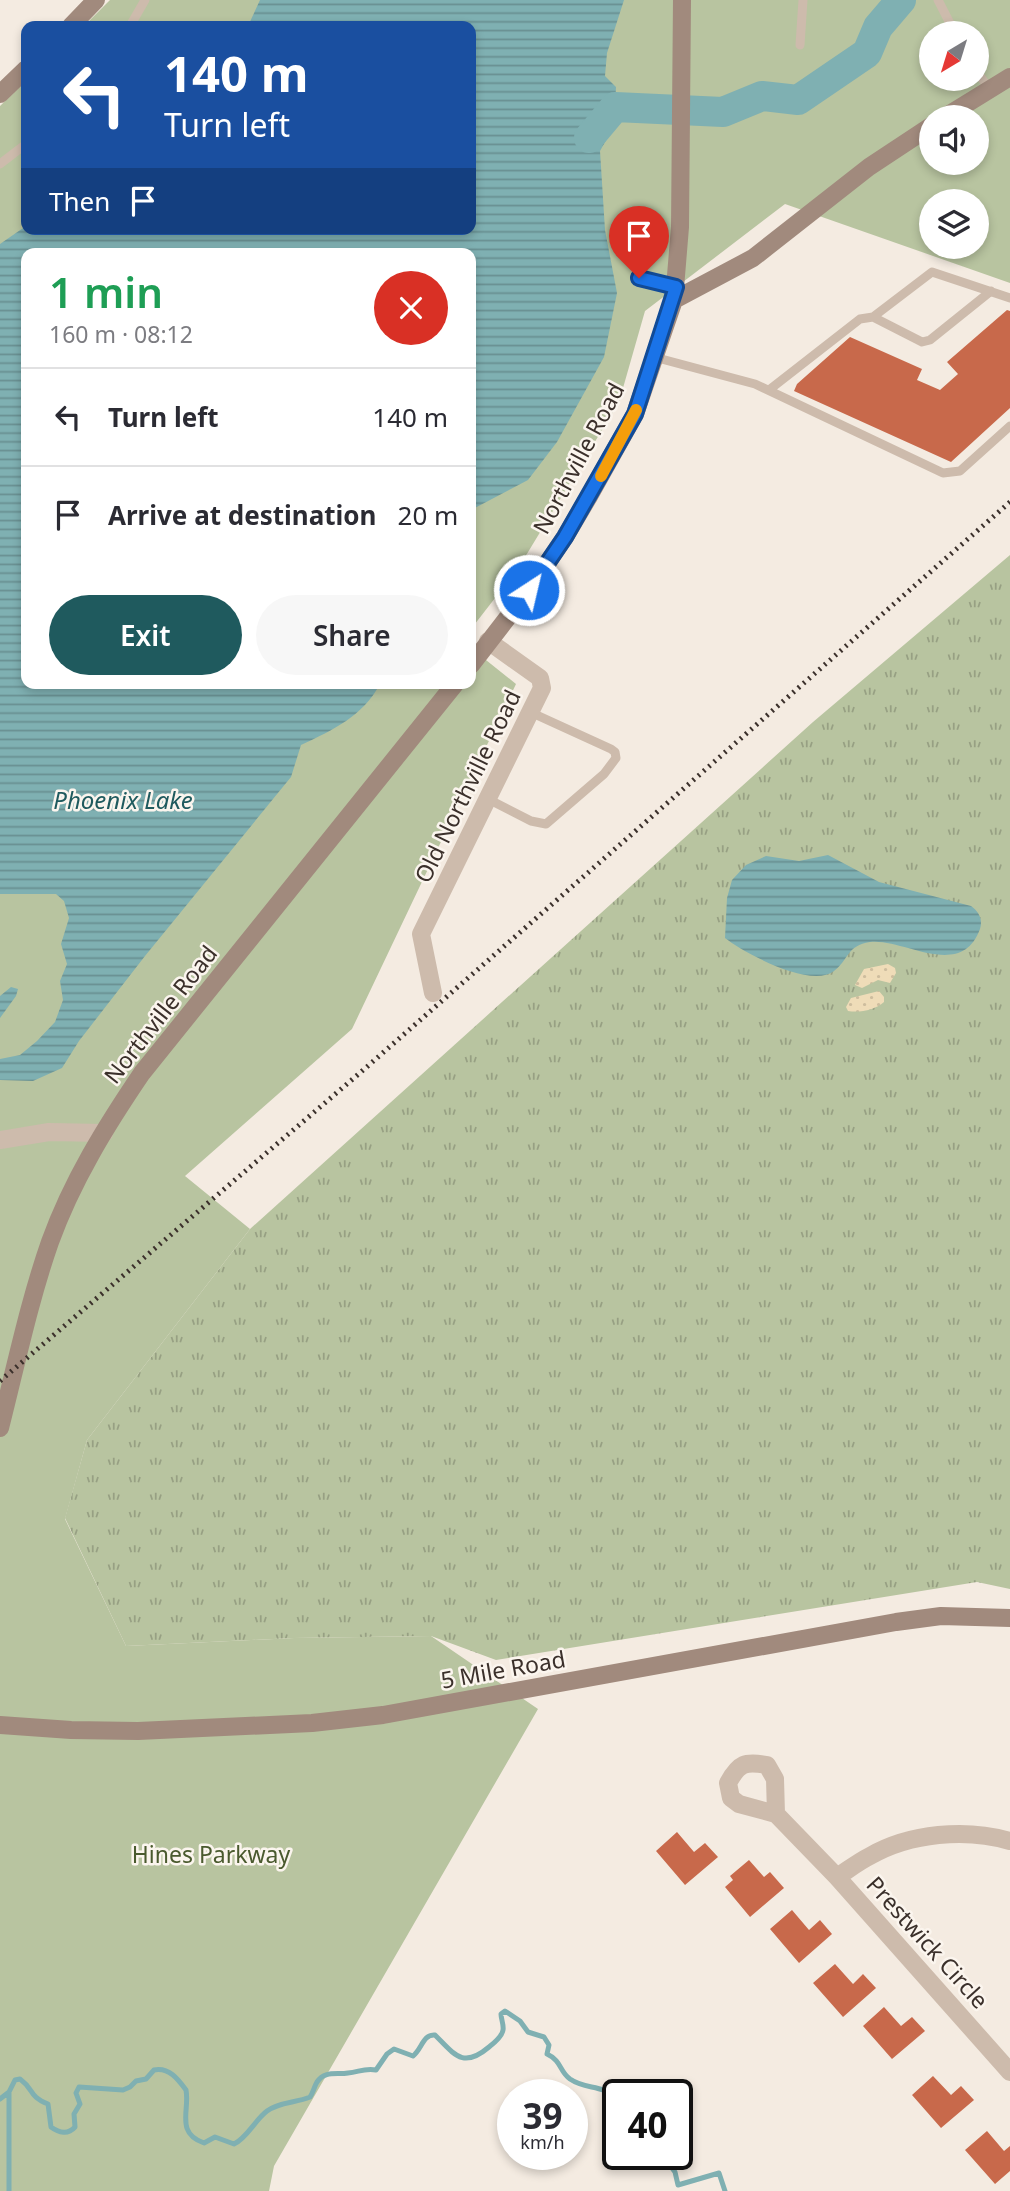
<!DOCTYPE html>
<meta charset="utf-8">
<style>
:root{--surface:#fff;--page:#f7f7f7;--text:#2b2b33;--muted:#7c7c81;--line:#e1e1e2;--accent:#1f5a5e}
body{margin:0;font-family:"Noto Sans",sans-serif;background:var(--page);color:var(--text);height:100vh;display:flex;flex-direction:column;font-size:26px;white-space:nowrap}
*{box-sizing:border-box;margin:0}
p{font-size:23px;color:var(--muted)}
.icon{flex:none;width:38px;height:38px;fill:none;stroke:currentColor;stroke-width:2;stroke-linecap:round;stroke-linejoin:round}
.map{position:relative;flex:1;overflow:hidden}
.sheet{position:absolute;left:21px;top:248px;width:455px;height:441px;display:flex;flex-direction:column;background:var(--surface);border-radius:14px;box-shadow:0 4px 10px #0003}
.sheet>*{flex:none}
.guide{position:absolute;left:21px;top:21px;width:455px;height:214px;border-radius:14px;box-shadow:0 4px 10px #0003;background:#1a4fa0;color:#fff;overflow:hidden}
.needle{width:46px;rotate:218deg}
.controls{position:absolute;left:919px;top:21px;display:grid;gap:14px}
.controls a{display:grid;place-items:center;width:70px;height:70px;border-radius:50%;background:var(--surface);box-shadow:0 4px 10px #0003;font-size:35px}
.speed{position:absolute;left:497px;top:2079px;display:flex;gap:14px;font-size:35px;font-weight:700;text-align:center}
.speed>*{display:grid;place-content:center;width:91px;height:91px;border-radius:50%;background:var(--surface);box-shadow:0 4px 10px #0003;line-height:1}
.speed small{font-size:18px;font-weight:400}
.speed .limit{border:4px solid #111;border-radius:10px;background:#fff;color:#111}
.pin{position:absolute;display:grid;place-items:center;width:60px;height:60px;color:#fff;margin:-72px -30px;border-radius:50% 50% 50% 0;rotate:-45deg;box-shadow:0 0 7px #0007}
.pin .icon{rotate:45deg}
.me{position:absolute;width:77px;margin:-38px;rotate:35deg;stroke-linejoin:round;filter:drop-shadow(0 0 5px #0008)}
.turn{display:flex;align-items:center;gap:24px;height:147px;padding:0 28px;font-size:32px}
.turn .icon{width:91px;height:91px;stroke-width:2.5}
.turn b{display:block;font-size:49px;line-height:60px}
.then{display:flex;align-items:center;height:66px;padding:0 28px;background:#0003;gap:14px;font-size:26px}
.round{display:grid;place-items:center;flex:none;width:74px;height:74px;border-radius:37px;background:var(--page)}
.headline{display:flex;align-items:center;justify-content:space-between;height:119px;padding:0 28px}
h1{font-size:42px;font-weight:600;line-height:52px;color:#1e9e55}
.button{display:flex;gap:14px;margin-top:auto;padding:14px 28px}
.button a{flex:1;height:80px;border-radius:42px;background:var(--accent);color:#fff;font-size:28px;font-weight:600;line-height:80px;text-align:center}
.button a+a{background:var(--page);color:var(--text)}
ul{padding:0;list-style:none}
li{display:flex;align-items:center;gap:21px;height:98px;padding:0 28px;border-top:2px solid var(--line)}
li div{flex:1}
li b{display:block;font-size:26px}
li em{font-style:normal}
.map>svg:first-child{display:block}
.grass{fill:url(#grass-tufts)}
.sand{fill:url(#sand-dots)}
.park{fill:#b8c4a0;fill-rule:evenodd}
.water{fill:url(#water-rules)}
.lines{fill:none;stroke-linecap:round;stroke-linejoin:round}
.stream{stroke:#7fb0b2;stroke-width:5}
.river{stroke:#7fb0b2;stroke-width:30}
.building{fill:#c8694b}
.lane{stroke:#cdbbac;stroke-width:9}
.street{stroke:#cdbbac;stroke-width:18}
.secondary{stroke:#a18a7d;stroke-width:18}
.rail{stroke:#3b302b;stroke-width:5;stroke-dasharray:2 5;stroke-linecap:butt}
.route-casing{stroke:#114b97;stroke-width:18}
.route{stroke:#1a73e8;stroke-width:12}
.slow{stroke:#f59e0b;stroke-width:12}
.labels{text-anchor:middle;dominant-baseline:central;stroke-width:5;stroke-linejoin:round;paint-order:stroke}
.street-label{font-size:23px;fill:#3b302b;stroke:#fbf5ee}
.park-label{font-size:23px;fill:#4a5a2e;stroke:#fbf5ee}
.water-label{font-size:24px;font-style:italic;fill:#1f5a5e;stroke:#fbf5ee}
</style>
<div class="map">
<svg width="1010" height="2191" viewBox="0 0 1010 2191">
<defs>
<pattern id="grass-tufts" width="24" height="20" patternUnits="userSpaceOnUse" patternTransform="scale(1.75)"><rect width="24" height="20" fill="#b8c4a0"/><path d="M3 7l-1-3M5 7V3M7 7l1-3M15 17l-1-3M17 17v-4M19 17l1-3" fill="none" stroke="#97a083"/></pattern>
<pattern id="sand-dots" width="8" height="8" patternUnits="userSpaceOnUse" patternTransform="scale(1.75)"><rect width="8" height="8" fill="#efdcb8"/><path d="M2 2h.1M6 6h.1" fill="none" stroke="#cebd9e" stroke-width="1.8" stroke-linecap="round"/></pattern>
<pattern id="water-rules" width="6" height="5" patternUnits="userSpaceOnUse" patternTransform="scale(1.75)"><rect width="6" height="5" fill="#7fb0b2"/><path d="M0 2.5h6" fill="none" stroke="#699091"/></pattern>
</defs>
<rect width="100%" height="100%" fill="#f4ebe1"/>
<!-- grass -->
<path class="grass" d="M1010,555V1589L977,1582L496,1660L431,1636L294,1638L126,1646L65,1518L87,1440L250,1229L813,722Z"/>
<!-- sand -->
<path class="sand" d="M888,964L895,968L896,973L890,983L878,980L862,988L855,985L864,969Z
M879,991L884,997V1002C875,1010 860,1013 848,1011L846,1007L851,998Z"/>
<!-- park -->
<path class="park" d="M110,0H1010V283L785,204L645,311L619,402L519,567L471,629V254H26V684H471V648L516,684L352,1029L185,1176L250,1229L87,1440L65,1519L126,1646L294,1638L431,1636L538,1709L274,2166L269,2191H0V106L26,81V229H471V26H84ZM931,33H976V79H931ZM931,117H976V163H931ZM931,201H976V247H931Z"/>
<!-- water -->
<path class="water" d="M260,0H624L607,53L605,76L616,87L614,126L600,151L605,230L617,293L604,357L557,442L528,480L471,510V254H26V684H380C363,716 333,730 301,745L291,777L145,956L79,1041L62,1068L33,1081L0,1080V1059L20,1055L37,1041L55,1022L63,1000L60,981L67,964L61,944L69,918L64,901L56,894H0V244L26,226V229H471V26H248Z
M828,855L879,882L971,906C979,912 983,919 980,929C961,981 904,938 870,942C847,945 848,961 834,971C811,989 744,953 725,938L727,898L732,880L746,865L766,856L799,861Z
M11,987L18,989L16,996L0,1018V996Z"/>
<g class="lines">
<!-- stream -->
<path class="stream" d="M9,2093V2191
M0,2099L9,2092L15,2080L20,2079C35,2090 28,2096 48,2104L51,2127C59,2133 68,2135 75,2127L74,2114L80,2104L76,2093L79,2087L123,2090L130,2087L136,2081L146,2079L154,2070C169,2067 178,2079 186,2090C190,2110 175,2133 204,2143L215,2137L234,2144C247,2138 255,2120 267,2111C279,2102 296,2103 310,2097C313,2093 314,2087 317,2082C325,2070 337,2075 348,2073C359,2072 364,2068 376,2070L387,2054L394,2049L413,2056C422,2049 423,2034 435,2035C455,2055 463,2069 489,2047C494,2043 502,2037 503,2030C504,2025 501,2019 501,2014L505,2011L520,2021L528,2032L544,2037L549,2045L547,2054C562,2061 559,2071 570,2079C586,2090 600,2084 618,2098
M648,2154L656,2163L669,2164L675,2172L678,2185L719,2173L725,2191"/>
<!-- river -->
<path class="river" d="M589,138L615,107L723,112L762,96L798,100L867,53L878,27L901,0"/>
</g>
<!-- building -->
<path class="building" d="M1007,310L1010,311V408L951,462L794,391L797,384L850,337L922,369L917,380L940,390L958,374L947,362Z
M677,1832L694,1852L705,1843L718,1857L685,1885L656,1851Z
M749,1860L764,1877L770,1872L784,1888L750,1917L725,1887L733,1880L730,1876Z
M792,1910L809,1930L820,1920L832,1934L799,1963L770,1929Z
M835,1964L853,1984L863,1974L876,1988L843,2017L813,1983Z
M884,2007L901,2026L912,2017L925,2031L892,2059L863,2026Z
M933,2076L951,2095L961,2086L974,2100L941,2128L912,2095Z
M987,2131L1004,2151L1010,2146V2171L995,2184L965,2150Z"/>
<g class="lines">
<!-- lane -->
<path class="lane" d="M938,0L955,33
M130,26L145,0
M800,45L803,0
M976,70L990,90
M0,164L26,144
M631,250L639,278L676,287
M873,317L922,342L930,340L991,291
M654,357L755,384L943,473L960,471L1010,426
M769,390L860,319L873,317L932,272L1010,298
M488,799L531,821L546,824L604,774L616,758L615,752L611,749L530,712"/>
<!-- street -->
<path class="street" d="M433,993L421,934L542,688L540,678L488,641
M0,1140L49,1132L104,1133
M776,1814L775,1779L767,1765C745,1761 739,1763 728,1783L731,1798L739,1804L776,1814L837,1877L1010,2072
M837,1877C848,1870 858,1862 870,1856C910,1833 966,1828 1010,1841"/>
<!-- secondary -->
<path class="secondary" d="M71,26L96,0
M0,94L26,69
M945,117L1010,77
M674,300L753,258L869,167L931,126
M471,665L529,590L565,537L588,498L635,414L674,300L680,227L682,0
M0,1428C16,1365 29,1302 50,1242C72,1181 106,1126 142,1073L455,684
M0,1725L71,1730L138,1731L312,1723L383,1715L896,1622L941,1616L1010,1618"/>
<!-- rail -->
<path class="rail" d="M0,1381L361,1072L1010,502"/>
</g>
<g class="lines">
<!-- route casing -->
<g class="route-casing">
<path id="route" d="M529,590L565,537L635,414L676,287L639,278"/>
</g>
<!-- route -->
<use href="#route" class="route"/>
<!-- slow -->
<path class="slow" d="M601,476L636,410"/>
</g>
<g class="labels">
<!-- street labels -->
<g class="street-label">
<text transform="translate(578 458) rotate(-62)">Northville Road</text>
<text transform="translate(467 786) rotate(-64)">Old Northville Road</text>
<text transform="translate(160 1014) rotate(-52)">Northville Road</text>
<text transform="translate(503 1669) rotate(-10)">5 Mile Road</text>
<text transform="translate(928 1942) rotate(48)">Prestwick Circle</text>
</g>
<!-- park labels -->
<g class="park-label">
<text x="211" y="1854">Hines Parkway</text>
</g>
<!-- water labels -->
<g class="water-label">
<text x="123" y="799">Phoenix Lake</text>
</g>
</g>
</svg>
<div class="controls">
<a><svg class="needle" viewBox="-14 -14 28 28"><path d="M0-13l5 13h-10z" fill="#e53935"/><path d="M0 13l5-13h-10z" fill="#7c7c81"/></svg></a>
<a><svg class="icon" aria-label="sound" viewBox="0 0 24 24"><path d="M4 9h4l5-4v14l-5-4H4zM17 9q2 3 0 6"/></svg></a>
<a><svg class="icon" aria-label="layers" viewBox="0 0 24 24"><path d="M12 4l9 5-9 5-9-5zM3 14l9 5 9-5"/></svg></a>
</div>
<div class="speed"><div>39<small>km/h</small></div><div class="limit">40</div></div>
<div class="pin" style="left:639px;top:278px;background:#d93025"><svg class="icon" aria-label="arrive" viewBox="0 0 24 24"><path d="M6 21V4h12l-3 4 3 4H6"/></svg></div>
<svg class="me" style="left:529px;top:590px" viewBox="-20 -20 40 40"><circle r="17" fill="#1a73e8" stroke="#fff" stroke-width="3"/><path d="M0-11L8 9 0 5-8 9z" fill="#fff"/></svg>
<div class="guide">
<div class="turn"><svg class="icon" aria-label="left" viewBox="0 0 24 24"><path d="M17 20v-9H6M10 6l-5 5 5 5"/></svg><div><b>140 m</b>Turn left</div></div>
<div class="then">Then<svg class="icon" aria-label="arrive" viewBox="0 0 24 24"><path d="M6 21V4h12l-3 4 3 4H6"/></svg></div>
</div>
<section class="sheet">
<div class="headline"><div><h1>1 min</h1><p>160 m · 08:12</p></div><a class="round" style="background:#d93025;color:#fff"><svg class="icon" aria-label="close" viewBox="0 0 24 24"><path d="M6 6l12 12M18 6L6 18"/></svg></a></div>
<ul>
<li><svg class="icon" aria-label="left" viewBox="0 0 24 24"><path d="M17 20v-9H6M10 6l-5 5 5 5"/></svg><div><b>Turn left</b></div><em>140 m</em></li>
<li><svg class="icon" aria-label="arrive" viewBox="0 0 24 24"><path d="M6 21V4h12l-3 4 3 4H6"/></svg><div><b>Arrive at destination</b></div><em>20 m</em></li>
</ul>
<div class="button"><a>Exit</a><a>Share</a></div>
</section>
</div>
